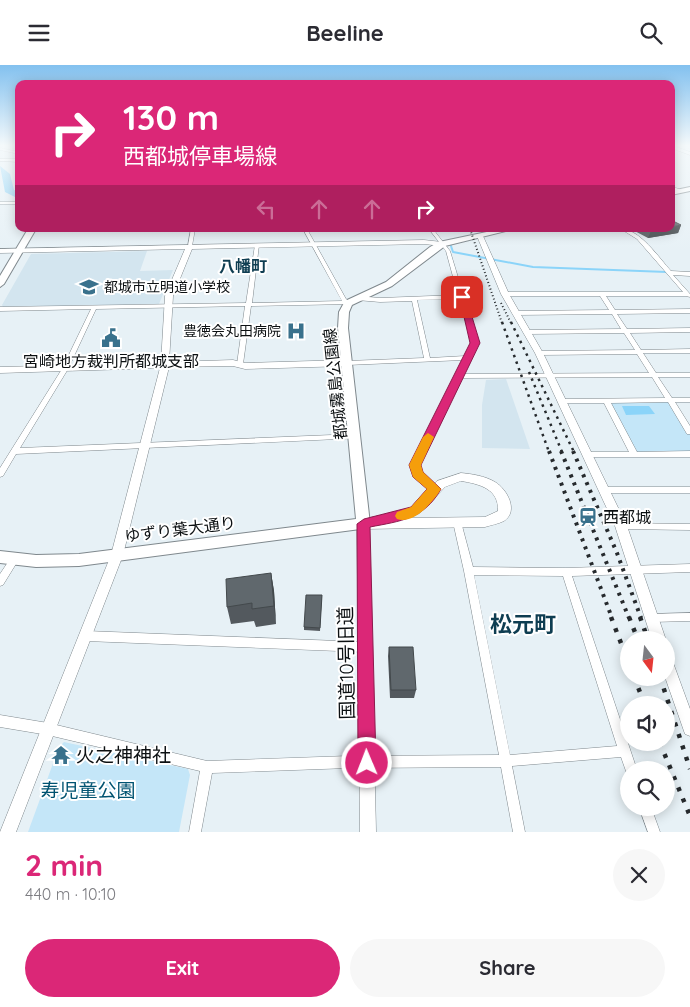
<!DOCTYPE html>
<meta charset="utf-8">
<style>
:root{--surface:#fff;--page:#f7f7f7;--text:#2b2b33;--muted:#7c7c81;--accent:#db2777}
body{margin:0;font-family:Quicksand,"Noto Sans JP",sans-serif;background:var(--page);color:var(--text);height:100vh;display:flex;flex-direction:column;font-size:19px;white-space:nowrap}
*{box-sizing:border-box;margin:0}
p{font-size:16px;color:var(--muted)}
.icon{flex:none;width:28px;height:28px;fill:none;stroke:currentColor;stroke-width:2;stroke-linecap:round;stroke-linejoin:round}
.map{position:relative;height:767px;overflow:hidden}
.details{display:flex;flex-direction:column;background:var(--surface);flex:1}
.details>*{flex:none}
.top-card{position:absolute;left:15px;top:15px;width:660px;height:152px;border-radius:10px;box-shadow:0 2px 12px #0003;background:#db2777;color:#fff;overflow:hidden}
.needle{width:32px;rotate:165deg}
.buttons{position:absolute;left:620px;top:566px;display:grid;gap:10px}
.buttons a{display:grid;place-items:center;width:55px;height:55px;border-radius:50%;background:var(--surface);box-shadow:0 2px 12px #0003;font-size:25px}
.pin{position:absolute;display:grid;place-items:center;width:42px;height:42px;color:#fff;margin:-21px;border-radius:10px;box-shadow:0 2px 8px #0006}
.me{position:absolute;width:55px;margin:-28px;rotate:359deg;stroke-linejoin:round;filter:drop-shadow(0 0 4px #0008)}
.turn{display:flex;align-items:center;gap:18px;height:105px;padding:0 25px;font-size:22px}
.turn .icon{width:65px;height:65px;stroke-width:2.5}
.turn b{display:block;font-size:35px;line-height:42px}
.lanes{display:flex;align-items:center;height:48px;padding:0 25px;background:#0003;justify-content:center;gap:25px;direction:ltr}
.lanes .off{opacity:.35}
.round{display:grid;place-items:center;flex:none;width:52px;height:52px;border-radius:26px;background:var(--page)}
.headline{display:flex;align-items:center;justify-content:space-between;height:85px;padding:0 25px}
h1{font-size:30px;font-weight:800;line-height:38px;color:var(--accent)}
.action{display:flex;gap:10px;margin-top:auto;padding:10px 25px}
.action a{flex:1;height:58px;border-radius:30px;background:var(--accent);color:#fff;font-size:20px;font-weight:800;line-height:58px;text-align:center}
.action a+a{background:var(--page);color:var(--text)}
header{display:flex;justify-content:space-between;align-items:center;height:65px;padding:0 25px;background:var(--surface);font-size:22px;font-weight:800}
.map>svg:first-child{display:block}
.built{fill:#d3e5ef}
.green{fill:#c4e6f8}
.water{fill:#8bd4f9}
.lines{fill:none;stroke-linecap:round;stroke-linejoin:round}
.stream{stroke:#8bd4f9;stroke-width:2}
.river{fill:#8bd4f9;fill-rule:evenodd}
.minor-casing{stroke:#7f888d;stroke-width:1}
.tertiary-casing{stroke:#7f888d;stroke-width:1}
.secondary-casing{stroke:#7f888d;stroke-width:1}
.primary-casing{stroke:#7f888d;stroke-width:2}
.trunk-casing{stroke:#7f888d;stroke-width:2}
.minor{fill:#fff;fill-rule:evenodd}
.tertiary{fill:#fff;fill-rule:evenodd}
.secondary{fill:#fff;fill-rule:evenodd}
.primary{fill:#fff;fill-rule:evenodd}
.trunk{fill:#fff;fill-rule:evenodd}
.rail-far3{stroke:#262a2d;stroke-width:2;stroke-dasharray:1 2.5;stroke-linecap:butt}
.rail-far2{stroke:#262a2d;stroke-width:2.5;stroke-dasharray:2.5 4.5;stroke-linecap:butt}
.rail-far1{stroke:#262a2d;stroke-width:4;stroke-dasharray:3 5.5;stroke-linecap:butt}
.rail{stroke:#262a2d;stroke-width:4.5;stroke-dasharray:4 8;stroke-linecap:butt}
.wall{fill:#53595e}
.shaded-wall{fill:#43494c}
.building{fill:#60686d;stroke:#43494c}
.route{fill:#db2777;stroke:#8e194d}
.slow{fill:#f59e0b}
.labels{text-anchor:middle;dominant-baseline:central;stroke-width:4;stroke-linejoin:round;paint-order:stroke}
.far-poi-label{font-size:14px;fill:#0c1012;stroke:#fff;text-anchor:start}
.far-quarter-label{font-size:16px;font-weight:bold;fill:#0e3d51;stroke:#fff}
.poi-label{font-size:16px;fill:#0c1012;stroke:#fff}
.street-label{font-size:16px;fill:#0c1012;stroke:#fff}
.near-street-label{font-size:19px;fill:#0c1012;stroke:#fff}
.near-poi-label{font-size:19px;fill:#0c1012;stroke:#fff;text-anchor:start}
.near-park-label{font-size:19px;fill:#005371;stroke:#fff}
.near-quarter-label{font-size:22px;font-weight:bold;fill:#0e3d51;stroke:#fff}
</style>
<header><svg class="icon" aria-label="menu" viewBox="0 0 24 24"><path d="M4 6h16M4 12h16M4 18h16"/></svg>Beeline<svg class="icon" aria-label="search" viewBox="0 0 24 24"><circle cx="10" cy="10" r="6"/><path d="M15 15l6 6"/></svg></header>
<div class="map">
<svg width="690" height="767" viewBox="0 0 690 767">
<rect width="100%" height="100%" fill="#e7f1f6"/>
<!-- built -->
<path class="built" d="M147,186L140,206L173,205L159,239L3,242L2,240L31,189Z
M506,314L530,384L482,383V340L486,315Z"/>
<!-- green -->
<path class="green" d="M670,335L690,367V389H634L607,336Z
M64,677L188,704L190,710L179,767H28L59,682Z"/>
<!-- water -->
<path class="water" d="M622,341H649L655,349L626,350Z"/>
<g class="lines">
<!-- stream -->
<path class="stream" d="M451,181L453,187L533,202L667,207"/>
<!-- river -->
<path class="river" d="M0,101L10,109L14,125L19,127V134L5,127Z"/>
<!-- minor casing -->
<g class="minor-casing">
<path id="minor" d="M0,83L19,87V89L0,85Z
M671,121L681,125L682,126L680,127L671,124Z
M0,137H19V139H0Z
M191,164H195L192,181L190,182L188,181Z
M303,164H307L346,234L351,238L350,239L251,241L243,299L240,301L237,299L245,241L96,244L68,304L20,383L356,369H359L360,371L359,373L16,389L3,411L0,412V403L62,304L91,244L0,246V242L246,238L255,180L257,179L259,180L252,238L342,236Z
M429,164H433L450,186L478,278L463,309L649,308L637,289L539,290L536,288L539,286L635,285L624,268L527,269L524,267L527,265L621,264L612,249L515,250L512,248L515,246L609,245L600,231H505L502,229L505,227H683L637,174L621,164C640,164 659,193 671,206L690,207V211L673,210L690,229V232L686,231H606L615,245L690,244V248L617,249L627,264L690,263V267L630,268L641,285L690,284V288H643L656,308H690V312H658L672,333H690V337H675L690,361V369H687L668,337L611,338L637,387L690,386V392H586L585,390L586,388L589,387H629L604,338H563L560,336L563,334L665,333L652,312L461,313L419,400L421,408L438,422L439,424L438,426H432L414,411L411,400L463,295L347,300L344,298L347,296L424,293L412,236L380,237L357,235L354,233L357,231L380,233L458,230L446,186ZM459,234L472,278L465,291L430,293L417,235Z
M605,422H690V428H605L602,427L601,425L602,423Z
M457,454L460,455L461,457L473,502L566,503L690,499V507L572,511L637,705H629V710L627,709L621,692L512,701L525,767H513L501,702L349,703L212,708L201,767H189L200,706L48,670L0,662V650L48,658L207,696L349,691L499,690L464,506L453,457L454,455ZM474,510L563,511L617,681L510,690Z
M621,458L690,459V465L621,464L618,463L617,461L618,459Z
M15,490L18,491L19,494L3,520L0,521V509L12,491Z
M690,548V556L651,557L648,556L646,553L648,550L651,549Z
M86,566L364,577L368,579L369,582L368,585L364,587L86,576L82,574L81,571L82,568Z
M639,742H651L660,767H648Z"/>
</g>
<!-- tertiary casing -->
<g class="tertiary-casing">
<path id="tertiary" d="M671,80L690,87V90L671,83Z
M0,94H19V97L0,96Z
M480,169L483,171L509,229L543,288L627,461L666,575H652L615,461L535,288L501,229L477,171Z
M424,175L442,177L445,179L442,181L424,179L192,184L173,231L169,297L233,295L245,298L347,295L351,298L347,301L245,304L233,301L169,302L123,490L16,767H0L111,490L160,303L0,308V302L161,298L165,231L185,184L0,188V184Z
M363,455L367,456L369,459L376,767H360L357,459L359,456Z
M666,591L671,592L690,644V671L685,669L665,612H666Z"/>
</g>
<!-- secondary casing -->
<g class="secondary-casing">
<path id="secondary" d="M461,408C472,409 485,411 495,417C507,424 519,446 504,456C498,459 491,460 485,462L363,464L358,463L357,459L358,455L398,447L412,442L437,416ZM461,416C480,419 499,424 498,446L485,452L409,453L420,448L445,422Z"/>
</g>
<!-- primary casing -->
<g class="primary-casing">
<path id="primary" d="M690,122V126L671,130V126Z
M501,164H514L445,181L392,221L352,240L349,247L348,263L370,459L368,463L79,501L36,502L0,498V486L36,490L79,489L356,454L338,263L339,247L345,236L386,217L430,182L439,177Z"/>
</g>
<!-- trunk casing -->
<g class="trunk-casing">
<path id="trunk" d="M28,164H36L4,219L0,222V211Z"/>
</g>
<!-- minor -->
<use href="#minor" class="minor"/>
<!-- tertiary -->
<use href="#tertiary" class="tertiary"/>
<!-- secondary -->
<use href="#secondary" class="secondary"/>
<!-- primary -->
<use href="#primary" class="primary"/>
<!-- trunk -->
<use href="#trunk" class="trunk"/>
<!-- rail-far3 -->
<path class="rail-far3" d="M470,164L502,258
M501,238L511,258"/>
<!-- rail-far2 -->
<path class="rail-far2" d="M502,257L549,387
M511,257L574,387
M529,307L562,387"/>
<!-- rail-far1 -->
<path class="rail-far1" d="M549,386L612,553
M561,386L629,553
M573,386L617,488L641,553"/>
<!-- rail -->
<path class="rail" d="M611,552L629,599
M629,552L638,575
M640,552L648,575
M634,612L645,640
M660,612L690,704
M660,678L690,751"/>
</g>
<!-- wall -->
<path class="wall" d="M681,160L678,168L648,173L631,164H671Z
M271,508L274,526L276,559L256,562L254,556L231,559L227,542Z
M322,530L320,566L304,565V562Z
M389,582L416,625L414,633H390L388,591Z"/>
<!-- shaded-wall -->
<path class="shaded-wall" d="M681,160L678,168L648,173L651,166L660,164H671V162Z
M271,508L274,526L276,559L274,541Z"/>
<!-- building -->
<path class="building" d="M671,155L681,160L671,162Z
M647,164H660L651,166Z
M271,508L274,541L252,544V538L227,542L226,514Z
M306,530H322L320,563L304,562Z
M389,582H413L416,625H391Z"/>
<!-- sky -->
<linearGradient id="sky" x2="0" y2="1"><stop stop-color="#83c1ef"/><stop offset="0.43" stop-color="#f4f9fb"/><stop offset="1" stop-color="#f4f9fb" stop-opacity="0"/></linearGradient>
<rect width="690" height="187" fill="url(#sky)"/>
<!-- route -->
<path class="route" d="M459,230L466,232L480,278L421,400L423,407L441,424C424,454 401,456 370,462L376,698L373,704L367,706L361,704L358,698L357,459L364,454L411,442L427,424L413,412L409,400L470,278Z"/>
<!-- slow -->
<path class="slow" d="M428,368L434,372L421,400L423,407L441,424C433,437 414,460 397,454L395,451L397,447L411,442L427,424L413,412L409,400L423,372Z"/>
<!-- icons -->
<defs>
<g id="school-bare" transform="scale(1.5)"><path d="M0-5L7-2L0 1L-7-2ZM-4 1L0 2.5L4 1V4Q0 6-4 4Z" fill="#39718c" stroke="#fff" stroke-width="2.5" paint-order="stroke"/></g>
<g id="hospital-bare" transform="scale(1.5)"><path d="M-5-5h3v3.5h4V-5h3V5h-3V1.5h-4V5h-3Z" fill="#39718c" stroke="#fff" stroke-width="2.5" paint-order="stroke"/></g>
<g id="civic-bare" transform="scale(1.5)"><path d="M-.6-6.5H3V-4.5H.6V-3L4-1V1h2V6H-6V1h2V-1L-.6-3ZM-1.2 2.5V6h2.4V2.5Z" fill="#39718c" stroke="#fff" stroke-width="2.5" paint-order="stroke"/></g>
<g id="station-bare" transform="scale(1.5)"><path d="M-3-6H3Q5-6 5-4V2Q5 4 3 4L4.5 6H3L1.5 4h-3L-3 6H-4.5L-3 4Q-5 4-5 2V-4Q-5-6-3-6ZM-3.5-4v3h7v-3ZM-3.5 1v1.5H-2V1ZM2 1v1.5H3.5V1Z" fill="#39718c" stroke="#fff" stroke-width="2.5" paint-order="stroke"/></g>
<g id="temple-bare" transform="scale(1.5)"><path d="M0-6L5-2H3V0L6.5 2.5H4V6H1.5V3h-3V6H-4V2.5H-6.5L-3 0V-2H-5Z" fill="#39718c" stroke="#fff" stroke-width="2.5" paint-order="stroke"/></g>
</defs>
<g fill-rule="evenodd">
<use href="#school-bare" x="89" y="222"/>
<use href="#hospital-bare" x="296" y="266"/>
<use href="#civic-bare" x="111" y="273"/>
<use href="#station-bare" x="588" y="452"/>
<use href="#temple-bare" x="61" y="690"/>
</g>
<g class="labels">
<!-- far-poi labels -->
<g class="far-poi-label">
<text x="104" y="222">都城市立明道小学校</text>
<text x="281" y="266" text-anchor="end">豊徳会丸田病院</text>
</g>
<!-- far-quarter labels -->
<g class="far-quarter-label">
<text x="243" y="201">八幡町</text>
</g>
<!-- poi labels -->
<g class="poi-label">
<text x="111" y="296">宮崎地方裁判所都城支部</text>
<text x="603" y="452" text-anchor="start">西都城</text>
</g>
<!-- street labels -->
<g class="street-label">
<text transform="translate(335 319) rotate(-96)">都城霧島公園線</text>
<text transform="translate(180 464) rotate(-7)">ゆずり葉大通り</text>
</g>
<!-- near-street labels -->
<g class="near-street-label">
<text transform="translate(346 598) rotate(-91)">国道10号旧道</text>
</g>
<!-- near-poi labels -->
<g class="near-poi-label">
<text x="76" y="690">火之神神社</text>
</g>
<!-- near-park labels -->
<g class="near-park-label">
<text x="88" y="725">寿児童公園</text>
</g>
<!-- near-quarter labels -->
<g class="near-quarter-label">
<text x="523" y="559">松元町</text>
</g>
</g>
</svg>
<div class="buttons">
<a><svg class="needle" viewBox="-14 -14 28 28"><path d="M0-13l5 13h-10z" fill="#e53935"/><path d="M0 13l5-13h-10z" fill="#7c7c81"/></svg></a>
<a><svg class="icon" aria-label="sound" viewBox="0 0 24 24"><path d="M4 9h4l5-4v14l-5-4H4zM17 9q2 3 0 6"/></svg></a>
<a><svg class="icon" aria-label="search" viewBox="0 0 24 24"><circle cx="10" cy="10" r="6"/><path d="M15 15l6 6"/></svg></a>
</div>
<div class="pin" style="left:462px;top:232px;background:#d93025"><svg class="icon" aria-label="arrive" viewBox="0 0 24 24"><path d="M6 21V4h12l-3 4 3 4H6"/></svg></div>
<svg class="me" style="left:367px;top:698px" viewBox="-20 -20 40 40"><circle r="17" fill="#db2777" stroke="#fff" stroke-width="3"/><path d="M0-11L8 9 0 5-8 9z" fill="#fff"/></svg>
<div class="top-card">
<div class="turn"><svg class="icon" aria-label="right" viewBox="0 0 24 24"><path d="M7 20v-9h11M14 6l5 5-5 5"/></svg><div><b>130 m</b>西都城停車場線</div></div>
<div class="lanes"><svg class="icon off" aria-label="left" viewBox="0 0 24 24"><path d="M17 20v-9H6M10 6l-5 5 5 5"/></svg><svg class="icon off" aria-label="ahead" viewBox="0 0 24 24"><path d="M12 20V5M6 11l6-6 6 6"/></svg><svg class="icon off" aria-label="ahead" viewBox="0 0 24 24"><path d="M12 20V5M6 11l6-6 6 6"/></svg><svg class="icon" aria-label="right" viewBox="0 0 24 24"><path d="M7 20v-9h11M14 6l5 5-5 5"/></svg></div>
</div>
</div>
<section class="details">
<div class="headline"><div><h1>2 min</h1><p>440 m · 10:10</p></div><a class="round"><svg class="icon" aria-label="close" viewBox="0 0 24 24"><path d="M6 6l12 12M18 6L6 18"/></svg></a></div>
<div class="action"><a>Exit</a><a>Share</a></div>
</section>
